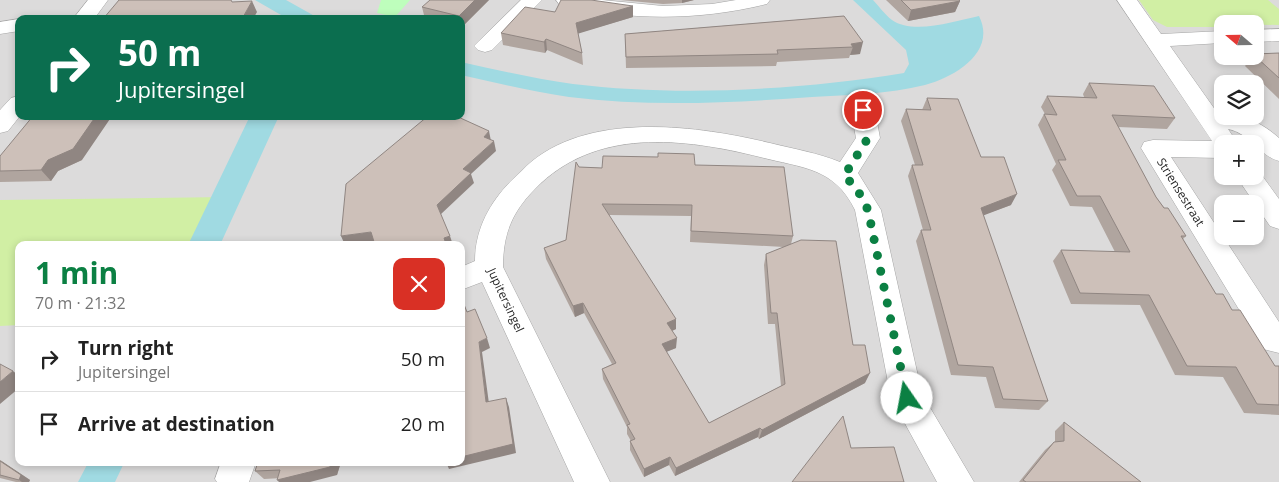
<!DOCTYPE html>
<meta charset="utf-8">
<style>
:root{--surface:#fff;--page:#f2f2f2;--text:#222;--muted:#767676;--line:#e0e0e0;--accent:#0b8043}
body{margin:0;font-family:"Open Sans",sans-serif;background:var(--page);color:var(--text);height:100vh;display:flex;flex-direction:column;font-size:19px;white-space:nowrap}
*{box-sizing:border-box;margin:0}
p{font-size:16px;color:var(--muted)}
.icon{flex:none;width:28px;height:28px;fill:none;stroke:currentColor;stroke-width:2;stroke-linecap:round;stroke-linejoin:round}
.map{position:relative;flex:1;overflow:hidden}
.sheet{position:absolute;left:15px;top:241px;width:450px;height:225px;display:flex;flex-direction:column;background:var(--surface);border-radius:10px;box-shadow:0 2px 8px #0003}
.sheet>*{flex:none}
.banner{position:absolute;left:15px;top:15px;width:450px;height:105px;border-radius:10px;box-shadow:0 2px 8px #0003;background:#0b6e4f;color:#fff;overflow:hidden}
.needle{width:32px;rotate:290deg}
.tools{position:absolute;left:1214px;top:15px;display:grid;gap:10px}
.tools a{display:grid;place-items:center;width:50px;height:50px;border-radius:10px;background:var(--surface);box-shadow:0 2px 8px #0003;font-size:25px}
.pin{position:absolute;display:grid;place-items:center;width:42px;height:42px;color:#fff;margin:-21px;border:2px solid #fff;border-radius:50%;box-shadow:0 1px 5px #0007}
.me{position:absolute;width:55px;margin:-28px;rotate:348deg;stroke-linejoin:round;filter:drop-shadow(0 0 4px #0008)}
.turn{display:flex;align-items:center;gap:18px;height:105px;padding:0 20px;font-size:22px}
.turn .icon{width:65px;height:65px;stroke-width:2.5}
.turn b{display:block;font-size:35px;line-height:42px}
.round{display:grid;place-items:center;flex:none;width:52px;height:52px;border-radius:10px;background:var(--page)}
.headline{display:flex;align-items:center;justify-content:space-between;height:85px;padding:0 20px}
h1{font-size:30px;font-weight:700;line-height:38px;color:var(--accent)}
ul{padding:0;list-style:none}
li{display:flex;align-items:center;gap:15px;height:65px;padding:0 20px;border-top:1px solid var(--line)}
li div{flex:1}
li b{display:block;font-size:19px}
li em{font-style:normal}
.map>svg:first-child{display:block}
.residential{fill:#dcdbdb;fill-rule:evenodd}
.grass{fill:#d1efa4}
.park{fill:#befebc}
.water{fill:#a0dae2}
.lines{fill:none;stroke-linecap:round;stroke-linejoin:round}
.minor-casing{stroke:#a5a5a5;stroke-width:1}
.minor{fill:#fff;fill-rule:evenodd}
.wall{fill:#b0a59f;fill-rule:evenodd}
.shaded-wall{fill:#908682}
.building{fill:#cdc0b9;stroke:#908682}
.route{stroke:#0b8043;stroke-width:9;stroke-dasharray:0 16.2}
.labels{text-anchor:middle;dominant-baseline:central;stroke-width:4.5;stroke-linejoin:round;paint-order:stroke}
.street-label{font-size:12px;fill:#1e1e1e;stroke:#fff}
</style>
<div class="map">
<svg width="1279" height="482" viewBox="0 0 1279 482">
<rect width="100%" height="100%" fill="#f0ebe3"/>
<!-- residential -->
<path class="residential" d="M0,0H1279V482H0ZM19,19H461V116H19ZM1222,24H1255V56H1222ZM1222,84H1255V116H1222ZM1222,144H1255V176H1222ZM1222,204H1255V236H1222ZM19,245H461V462H19Z"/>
<!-- grass -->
<path class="grass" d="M1139,0H1268L1279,9V25L1222,24V27H1167L1153,20Z
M227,197L203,245H19V325L0,326V200Z"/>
<!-- park -->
<path class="park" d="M381,0H410L395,17L377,13Z"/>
<!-- water -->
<path class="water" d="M255,0H286L320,19H288Z
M853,0H873C879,6 885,15 892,20C913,35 956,21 979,16C997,52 955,77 925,85C888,94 849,95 812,97C731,103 649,107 569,97C533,92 497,83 461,75V62C498,70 535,79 573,84C679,97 799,90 904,73L909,64L906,50Z
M250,116H279L220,245H188Z
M88,463V462L124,463L115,482H78Z"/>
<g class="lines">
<!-- minor casing -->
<g class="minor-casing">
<path id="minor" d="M88,0H108L94,19H73Z
M521,0H542L492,50L485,52L478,50L474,46L478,42Z
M556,0H602L663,6L712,4L736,0H770L767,4C698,21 628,21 559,4Z
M1117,0H1137L1161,34L1222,31V43L1170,46L1216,111L1222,112V116C1246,116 1261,122 1279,138V161C1259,156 1250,133 1228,129L1238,144H1222V158L1171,157L1279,322V353L1263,349L1141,148L1144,142L1153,140L1212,141Z
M19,19V31L0,34V22Z
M1279,29V41L1255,42V30Z
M19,96L20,116L8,131L0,133V110L11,98Z
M863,103L871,106L875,111L880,138L858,173L881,210L922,394L974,482H937L891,398L855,210C834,167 802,168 760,157C683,138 595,127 535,189C512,212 503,234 503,267L610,482H574L482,282L461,290V267L475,261C475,229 490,202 512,180C519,174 525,167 531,162C593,111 699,126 770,143C794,149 818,153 840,162L856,138L851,111L855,106Z
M1255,169L1258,170L1279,199V229L1270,226L1236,176H1255Z
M221,462H256L249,482H217L215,479Z"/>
</g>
<!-- minor -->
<use href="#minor" class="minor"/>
</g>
<!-- wall -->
<path class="wall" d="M489,0L462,27L461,19H425L422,7Z
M621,0H694L682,3L663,4Z
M886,0H959L960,1L955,12L908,21Z
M633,6V17L578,33L582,53L583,65L547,50L545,53L503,45L501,33L555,12Z
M844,16L860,54L850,55L849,58L777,62L776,66L626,68L625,34Z
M1279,53V99L1245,66L1253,56H1255V54Z
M1089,83L1175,118L1167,129L1118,127L1156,197L1186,236L1183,239L1216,294L1232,310L1275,366H1279V415L1244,413L1223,377L1175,375L1140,305L1071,304L1053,261L1061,250L1115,252L1092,207L1070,206L1052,170L1056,164L1038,125L1044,114H1045L1041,107L1047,96L1084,97L1083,94Z
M927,98L981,157L1011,205L983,215L1048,401L1039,410L995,408L986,377L951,375L916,241L921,230H923L908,176L912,165H915L901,121L906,109L922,110Z
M0,156L82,160L58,171L51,181L0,182Z
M695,165L793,236L791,244L853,345L865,383L759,439L758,437L675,476L669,465L644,477L630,450V441H631L627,434V427L603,379L602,369L612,364L584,313L575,317L546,259L544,248L566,240L579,167L602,168ZM609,215L691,216L690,242L784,247L766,254L764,265L768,324H775L781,386L709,423L666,352L676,348L672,331L676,329Z
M1064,422L1141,482H1019L1045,450L1054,442H1055V431Z
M0,460L30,480L29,482H16L0,478Z
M258,462H341L337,475L264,479L255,471Z"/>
<!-- shaded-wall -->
<path class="shaded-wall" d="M475,0H489L462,27L461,19H460L459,16Z
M682,0H694L682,3Z
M252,1L257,12L253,19H242Z
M960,1L955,12L908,21L911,10Z
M633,6V17L577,34L576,23Z
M546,39L547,50L545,53L544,42Z
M863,42L860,54L850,55L853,47L851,44Z
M96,116H112L82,160L58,171L51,181L41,170L48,160Z
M489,131L491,141L484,137Z
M494,141L496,151L471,174L474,183L440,215L437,205L463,169Z
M1017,194L1011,205L974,219L981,208Z
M371,232L375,241L345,245L341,236Z
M450,236L453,245H444V238Z
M583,303L584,313L575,317L573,306Z
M676,319V329L667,333V323Z
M487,338L490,348L482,352L490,411L486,402L479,342Z
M677,338L676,348L661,354L662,344Z
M13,371L19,376V388L0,404V382Z
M870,373L865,383L759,439L762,430Z
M506,398L509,407L516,453L449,469L446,462H461V457Z
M760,428L758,437L675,476L676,468Z
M670,457L669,465L644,477V469Z
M0,460L30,480L29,482H22L19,480Z
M331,462H341L337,475L310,482H279L277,480Z"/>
<!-- building -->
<path class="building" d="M119,0H231L232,2L252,1L242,19H103Z
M430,0H475L459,16L422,7Z
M561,0H591L633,6L576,23L582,53L546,39L544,42L501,33L525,7L555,12Z
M901,0H959L960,1L911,10Z
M844,16L863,42L851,44L853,47L777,50L778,54L626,57L625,34Z
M1279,53V78L1255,56V54Z
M1089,83L1154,86L1175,118L1112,115L1156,197L1164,208H1168L1186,236H1181L1216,294H1223L1232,310H1240L1275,366H1279V405L1257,404L1236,367L1187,366L1149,295L1080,293L1061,250L1130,252L1100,196H1077L1058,160H1066L1044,114L1057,115L1047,96L1097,98Z
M927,98L958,99L981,157H1004L1017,194L981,208L1048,401L1003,399L993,367L958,365L921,230H931L912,165H923L906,109L931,110Z
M33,116H96L73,149L48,160L41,170L0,171V156Z
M428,116H456L489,131L484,137L494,141L463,169L471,173L437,205L450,236L444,238L446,244L444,245H375L371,232L341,236L346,184Z
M658,153L694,154L695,165L784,167L793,236L691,231L692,205L602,204L676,319L667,323L677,338L662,344L709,423L785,384L777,313H771L766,254L801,240L836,241L853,345H865L870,373L762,430L760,428L676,468L670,457L644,469L630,441L635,439L627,425L630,424L602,369L616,363L583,303L573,306L544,248L566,240L576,162L579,167L602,168L603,156L658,157Z
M461,297L467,312L475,309L487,338L479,342L486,402L506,398L513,444L461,457Z
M0,364L13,371L0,382Z
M843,416L851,448L894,447L904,482H792Z
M1064,422L1141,482H1026L1023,480L1054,442L1064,441Z
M0,461L21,475L19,480L0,475Z
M258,462H331L330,467L277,480L280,470L255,471Z"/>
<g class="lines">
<!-- route -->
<path class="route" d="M863,110L868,138L844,176L856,187L868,210L907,398"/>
</g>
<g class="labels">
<!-- street labels -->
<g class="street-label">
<text transform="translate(1181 192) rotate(58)">Striensestraat</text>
<text transform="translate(506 300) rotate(65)">Jupitersingel</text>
</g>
</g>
</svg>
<div class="tools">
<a><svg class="needle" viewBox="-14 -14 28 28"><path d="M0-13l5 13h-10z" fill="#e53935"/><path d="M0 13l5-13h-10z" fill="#767676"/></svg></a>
<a><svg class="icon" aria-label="layers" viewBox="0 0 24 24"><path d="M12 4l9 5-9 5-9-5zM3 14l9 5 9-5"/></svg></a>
<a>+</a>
<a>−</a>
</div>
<div class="pin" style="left:863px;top:110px;background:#d93025"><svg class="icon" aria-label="arrive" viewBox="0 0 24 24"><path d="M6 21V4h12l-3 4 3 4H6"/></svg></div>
<svg class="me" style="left:907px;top:398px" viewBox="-20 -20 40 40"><circle r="19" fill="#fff"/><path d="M0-13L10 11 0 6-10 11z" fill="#0b8043"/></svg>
<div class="banner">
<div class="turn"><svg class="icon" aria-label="right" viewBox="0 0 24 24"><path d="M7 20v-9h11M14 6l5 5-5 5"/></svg><div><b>50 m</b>Jupitersingel</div></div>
</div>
<section class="sheet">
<div class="headline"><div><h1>1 min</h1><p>70 m · 21:32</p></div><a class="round" style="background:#d93025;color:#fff"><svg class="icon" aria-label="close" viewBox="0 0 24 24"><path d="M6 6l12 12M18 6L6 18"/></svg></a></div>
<ul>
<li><svg class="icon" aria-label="right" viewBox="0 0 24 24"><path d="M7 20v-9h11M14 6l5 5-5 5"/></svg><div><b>Turn right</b><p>Jupitersingel</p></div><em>50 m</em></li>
<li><svg class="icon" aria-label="arrive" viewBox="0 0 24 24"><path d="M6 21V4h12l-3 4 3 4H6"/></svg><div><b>Arrive at destination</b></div><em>20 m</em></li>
</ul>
</section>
</div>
